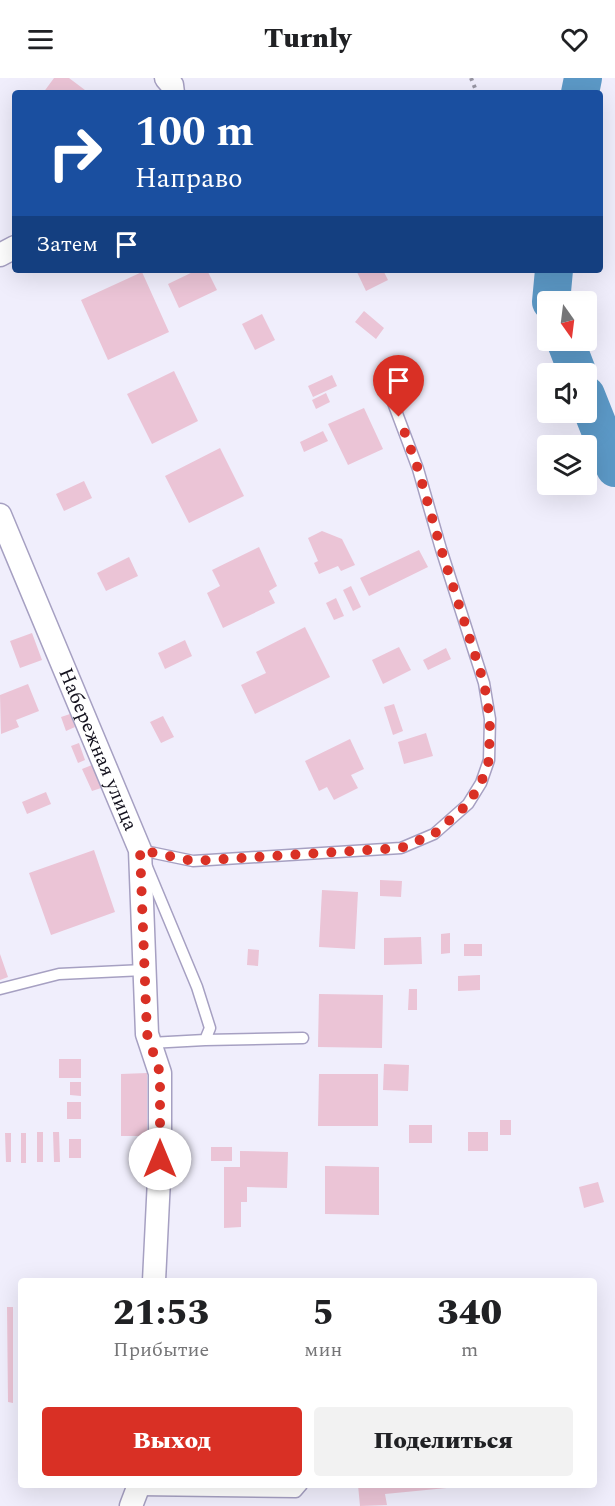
<!DOCTYPE html>
<html lang="ru">
<meta charset="utf-8">
<style>
:root{--surface:#fff;--page:#f2f2f2;--text:#202124;--muted:#757577;--accent:#d93025}
body{margin:0;font-family:Spectral,serif;background:var(--page);color:var(--text);height:100vh;display:flex;flex-direction:column;font-size:22px;white-space:nowrap}
*{box-sizing:border-box;margin:0}
p{font-size:20px;color:var(--muted)}
.icon{flex:none;width:33px;height:33px;fill:none;stroke:currentColor;stroke-width:2;stroke-linecap:round;stroke-linejoin:round}
.map{position:relative;flex:1;overflow:hidden}
.details{position:absolute;left:18px;top:1200px;width:579px;height:210px;display:flex;flex-direction:column;background:var(--surface);border-radius:6px;box-shadow:0 6px 24px #0002}
.details>*{flex:none}
.guide{position:absolute;left:12px;top:12px;width:591px;height:183px;border-radius:6px;box-shadow:0 6px 24px #0002;background:#1a4fa0;color:#fff;overflow:hidden}
.needle{width:39px;rotate:166deg}
.controls{position:absolute;left:537px;top:213px;display:grid;gap:12px}
.controls a{display:grid;place-items:center;width:60px;height:60px;border-radius:6px;background:var(--surface);box-shadow:0 6px 24px #0002;font-size:30px}
.pin{position:absolute;display:grid;place-items:center;width:51px;height:51px;color:#fff;margin:-62px -26px;border-radius:50% 50% 50% 0;rotate:-45deg;box-shadow:0 0 6px #0007}
.pin .icon{rotate:45deg}
.me{position:absolute;width:66px;margin:-33px;rotate:0deg;stroke-linejoin:round;filter:drop-shadow(0 0 4px #0008)}
.turn{display:flex;align-items:center;gap:21px;height:126px;padding:0 24px;font-size:27px}
.turn .icon{width:78px;height:78px;stroke-width:2.5}
.turn b{display:block;font-size:42px;line-height:51px}
.then{display:flex;align-items:center;height:57px;padding:0 24px;background:#0003;gap:12px;font-size:22px}
.eta{display:flex;justify-content:space-evenly;align-items:center;height:102px;text-align:center}
.eta b{font-size:36px;font-weight:800;line-height:42px}
.action{display:flex;gap:12px;margin-top:auto;padding:12px 24px}
.action a{flex:1;height:69px;border-radius:6px;background:var(--accent);color:#fff;font-size:24px;font-weight:800;line-height:69px;text-align:center}
.action a+a{background:var(--page);color:var(--text)}
header{display:flex;justify-content:space-between;align-items:center;height:78px;padding:0 24px;background:var(--surface);font-size:27px;font-weight:800}
.map>svg:first-child{display:block}
.lines{fill:none;stroke-linecap:round;stroke-linejoin:round}
.river{stroke:#5c99c7;stroke-width:38}
.building{fill:#ebc4d6}
.lane-casing{stroke:#a6a0c2;stroke-width:13}
.street-casing{stroke:#a6a0c2;stroke-width:25}
.path{stroke:#9896a3;stroke-width:4;stroke-dasharray:3 4.5;stroke-linecap:butt}
.lane{stroke:#fff;stroke-width:10}
.street{stroke:#fff;stroke-width:22}
.route{stroke:#d93025;stroke-width:10;stroke-dasharray:0 18}
.labels{text-anchor:middle;dominant-baseline:central;stroke-width:6;stroke-linejoin:round;paint-order:stroke}
.street-label{font-size:20px;fill:#14121e;stroke:#fdfdfd}
</style>
<header><svg class="icon" aria-label="menu" viewBox="0 0 24 24"><path d="M4 6h16M4 12h16M4 18h16"/></svg>Turnly<svg class="icon" aria-label="heart" viewBox="0 0 24 24"><path d="M12 20l-8-8c-3-5 5-10 8-4 3-6 11-1 8 4z"/></svg></header>
<div class="map">
<svg width="615" height="1428" viewBox="0 0 615 1428">
<rect width="100%" height="100%" fill="#f0eefc"/>
<g class="lines">
<!-- river -->
<path class="river" d="M580,15L583,0
M551,224L554,192
M565,262L578,296
M586,317L615,390"/>
</g>
<!-- building -->
<path class="building" d="M54,0H69L89,15H43Z
M197,192H207L217,212L179,230L168,206Z
M356,192H383L388,202L366,213Z
M142,194L169,254L108,282L81,222Z
M364,233L384,250L376,261L355,244Z
M262,236L275,262L255,272L242,246Z
M174,293L198,343L152,366L127,316Z
M332,297L337,308L313,319L308,308Z
M326,315L330,324L316,331L312,322Z
M364,330L383,371L348,387L328,346Z
M323,353L328,363L304,374L300,364Z
M220,370L244,418L189,445L165,398Z
M84,403L92,420L64,433L56,416Z
M322,453L342,461L355,487L341,493L338,488L319,496L314,485L318,483L308,460Z
M259,469L277,508L269,513L275,525L223,550L207,515L220,508L212,492Z
M419,472L428,489L369,518L360,500Z
M129,479L138,498L106,513L97,495Z
M351,508L361,529L353,533L343,512Z
M336,520L344,538L334,542L326,525Z
M305,549L330,599L255,636L241,607L266,595L256,574Z
M32,555L42,582L20,590L10,563Z
M185,562L192,578L165,591L158,575Z
M399,569L411,592L383,606L372,582Z
M446,570L451,581L428,592L423,582Z
M28,606L39,633L16,642L19,649L1,656L0,617Z
M394,626L403,653L393,657L384,629Z
M70,636L75,649L66,653L61,639Z
M163,638L174,659L161,665L150,644Z
M426,655L433,678L404,686L398,664Z
M350,661L364,691L351,697L358,710L334,722L327,709L319,713L305,683Z
M79,665L85,682L78,685L71,668Z
M92,687L101,710L92,713L82,691Z
M46,714L51,726L27,736L22,724Z
M94,772L115,834L51,857L29,795Z
M380,802L402,803L401,819L380,818Z
M322,812L358,814L355,871L319,869Z
M450,855V875L441,876V856Z
M421,859L422,886L384,887V860Z
M464,866H482V878H464Z
M248,871L259,872L258,888L247,887Z
M0,876L8,899L0,902Z
M480,897V912L458,913V898Z
M409,911H417V932H408Z
M319,916L383,917L382,970L318,969Z
M59,981H81V1000H59Z
M384,986L409,987L408,1013L383,1012Z
M147,995V1058H121V996Z
M319,996H378V1048H318Z
M70,1004H81V1018L70,1017Z
M67,1024H81V1041H67Z
M500,1042H511V1057H500Z
M409,1047H432V1065H409Z
M37,1054H43V1084H37Z
M53,1054H59L60,1084H54Z
M468,1054H488V1073H468Z
M5,1055H11V1084H6Z
M21,1055H26V1085H21Z
M69,1061H81V1080H69Z
M211,1069H232V1083H211Z
M240,1073L288,1074L287,1110L247,1109V1124H241V1149L224,1150V1089H240Z
M325,1088L379,1089V1137L325,1136Z
M598,1104L604,1124L584,1130L579,1109Z
M7,1229H13V1325L8,1324Z
M358,1407H457V1409L385,1416L387,1427L360,1428Z"/>
<g class="lines">
<!-- lane casing -->
<g class="lane-casing">
<path id="lane" d="M140,772L193,783L401,770L434,756L468,726L481,705L489,682L490,641L484,605L441,471L418,391L392,322
M147,789L197,909L210,950L205,962L150,965
M0,911L59,896L144,892
M205,962L303,960
M138,1412L296,1414L302,1407"/>
</g>
<!-- street casing -->
<g class="street-casing">
<g id="street">
<path d="M166,0L172,7L173,15"/>
<path d="M0,177L15,169"/>
<path id="s1" d="M0,437L140,772L147,956L160,995V1081L154,1203"/>
<path d="M131,1428L139,1407"/>
</g>
</g>
<!-- path -->
<path class="path" d="M471,0L477,15"/>
<!-- lane -->
<use href="#lane" class="lane"/>
<!-- street -->
<use href="#street" class="street"/>
</g>
<g class="lines">
<!-- route -->
<path class="route" d="M160,1081V995L147,956L140,772L193,783L401,770L434,756L468,726L481,705L489,682L490,641L484,605L441,471L418,391L399,339"/>
</g>
<g class="labels">
<!-- street labels -->
<g class="street-label">
<text stroke="none"><textPath href="#s1" startOffset="254">Набережная улица</textPath></text>
</g>
</g>
</svg>
<div class="controls">
<a><svg class="needle" viewBox="-14 -14 28 28"><path d="M0-13l5 13h-10z" fill="#e53935"/><path d="M0 13l5-13h-10z" fill="#757577"/></svg></a>
<a><svg class="icon" aria-label="sound" viewBox="0 0 24 24"><path d="M4 9h4l5-4v14l-5-4H4zM17 9q2 3 0 6"/></svg></a>
<a><svg class="icon" aria-label="layers" viewBox="0 0 24 24"><path d="M12 4l9 5-9 5-9-5zM3 14l9 5 9-5"/></svg></a>
</div>
<div class="pin" style="left:399px;top:339px;background:#d93025"><svg class="icon" aria-label="arrive" viewBox="0 0 24 24"><path d="M6 21V4h12l-3 4 3 4H6"/></svg></div>
<svg class="me" style="left:160px;top:1081px" viewBox="-20 -20 40 40"><circle r="19" fill="#fff"/><path d="M0-13L10 11 0 6-10 11z" fill="#d93025"/></svg>
<div class="guide">
<div class="turn"><svg class="icon" aria-label="right" viewBox="0 0 24 24"><path d="M7 20v-9h11M14 6l5 5-5 5"/></svg><div><b>100 m</b>Направо</div></div>
<div class="then">Затем<svg class="icon" aria-label="arrive" viewBox="0 0 24 24"><path d="M6 21V4h12l-3 4 3 4H6"/></svg></div>
</div>
<section class="details">
<div class="eta">
<div><b>21:53</b><p>Прибытие</p></div>
<div><b>5</b><p>мин</p></div>
<div><b>340</b><p>m</p></div>
</div>
<div class="action"><a>Выход</a><a>Поделиться</a></div>
</section>
</div>
